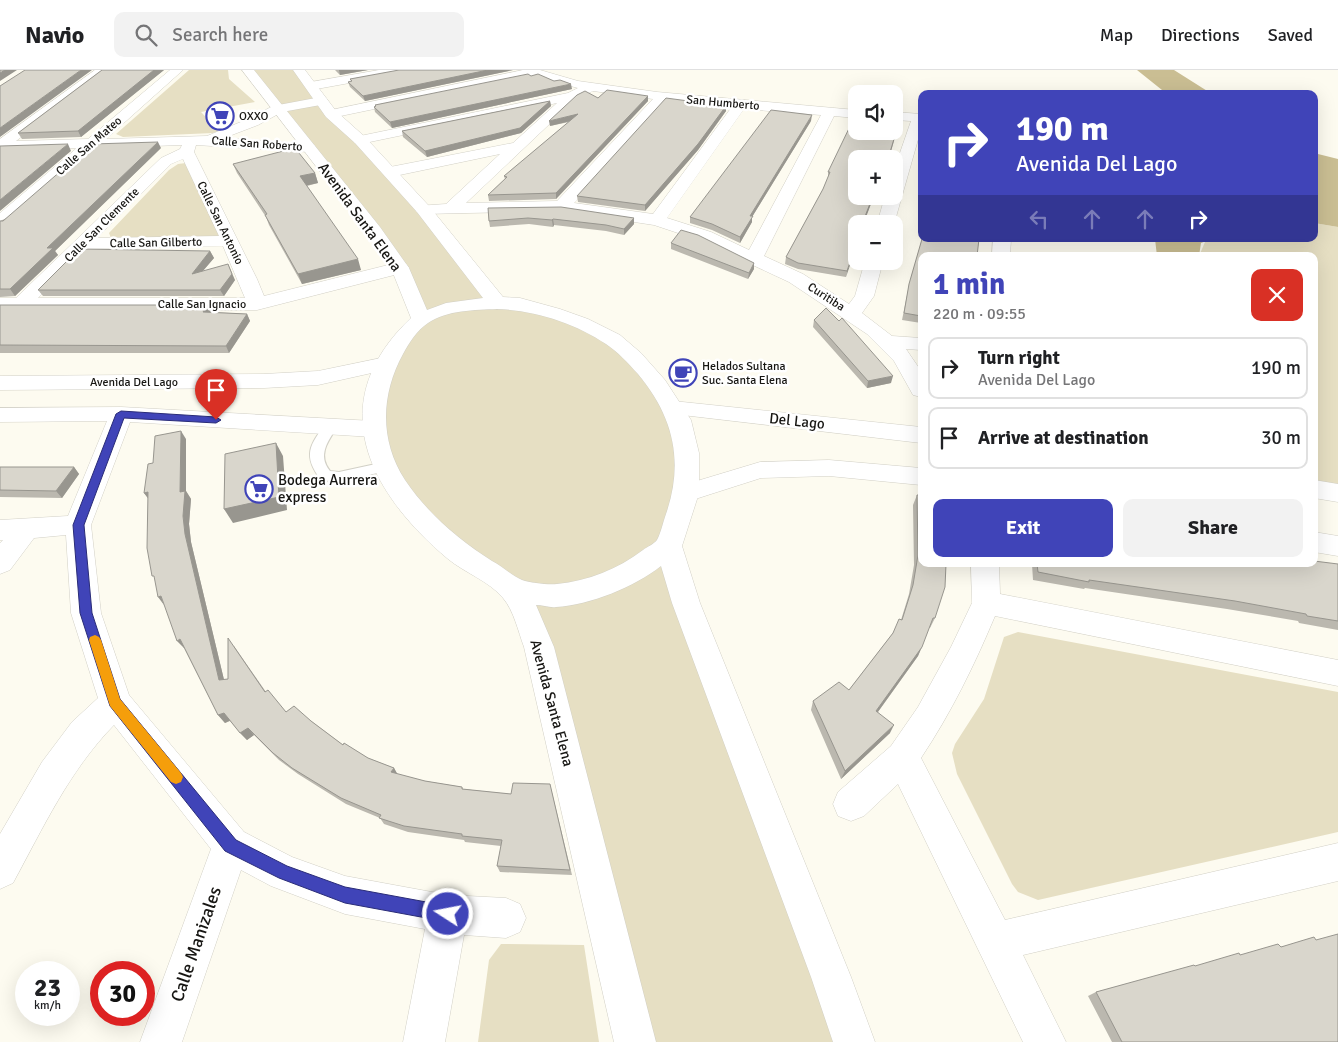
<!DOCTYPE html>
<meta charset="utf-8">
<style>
:root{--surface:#fff;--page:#f2f2f2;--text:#202124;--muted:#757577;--line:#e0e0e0;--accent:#4044b8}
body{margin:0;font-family:Signika,sans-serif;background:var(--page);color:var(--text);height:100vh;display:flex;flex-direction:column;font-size:19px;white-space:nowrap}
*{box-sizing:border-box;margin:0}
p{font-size:16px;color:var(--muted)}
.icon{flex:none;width:28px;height:28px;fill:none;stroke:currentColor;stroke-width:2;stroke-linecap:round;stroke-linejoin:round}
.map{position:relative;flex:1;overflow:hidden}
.side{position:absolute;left:918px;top:182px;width:400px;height:315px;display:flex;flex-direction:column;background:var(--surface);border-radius:10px;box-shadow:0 5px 20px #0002}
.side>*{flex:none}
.banner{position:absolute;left:918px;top:20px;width:400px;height:152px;border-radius:10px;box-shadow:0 5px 20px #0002;background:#4044b8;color:#fff;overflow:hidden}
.fabs{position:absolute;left:848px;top:15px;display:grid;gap:10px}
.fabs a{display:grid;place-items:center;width:55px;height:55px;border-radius:10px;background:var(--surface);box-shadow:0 5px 20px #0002;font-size:25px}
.speed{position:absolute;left:15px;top:891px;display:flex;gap:10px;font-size:25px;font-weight:700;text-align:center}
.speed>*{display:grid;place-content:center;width:65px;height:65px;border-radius:50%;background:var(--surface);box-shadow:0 5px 20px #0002;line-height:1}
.speed small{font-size:12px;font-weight:400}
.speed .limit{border:8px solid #d22;background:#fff;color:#111}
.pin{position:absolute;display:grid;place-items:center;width:42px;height:42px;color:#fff;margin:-51px -21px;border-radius:50% 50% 50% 0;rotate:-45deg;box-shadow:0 0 5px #0007}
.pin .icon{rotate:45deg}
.me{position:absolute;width:55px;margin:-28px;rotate:281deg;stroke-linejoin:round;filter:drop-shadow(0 0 4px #0008)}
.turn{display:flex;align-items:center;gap:18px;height:105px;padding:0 15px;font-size:22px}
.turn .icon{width:65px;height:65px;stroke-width:2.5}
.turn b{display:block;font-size:35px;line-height:42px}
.lanes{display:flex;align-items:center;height:48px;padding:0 15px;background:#0003;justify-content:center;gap:25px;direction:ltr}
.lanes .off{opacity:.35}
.round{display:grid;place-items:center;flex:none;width:52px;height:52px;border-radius:10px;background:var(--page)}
.overview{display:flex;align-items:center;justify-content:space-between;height:85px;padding:0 15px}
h1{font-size:30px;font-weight:800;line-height:38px;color:var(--accent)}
.primary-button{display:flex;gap:10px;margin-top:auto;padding:10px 15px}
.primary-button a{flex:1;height:58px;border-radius:10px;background:var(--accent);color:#fff;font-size:20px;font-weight:800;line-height:58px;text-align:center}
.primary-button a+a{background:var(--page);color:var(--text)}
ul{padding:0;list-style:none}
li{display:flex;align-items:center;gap:15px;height:62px;margin:0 10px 8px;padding:0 5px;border:2px solid var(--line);border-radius:10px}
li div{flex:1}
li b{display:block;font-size:19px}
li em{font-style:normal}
header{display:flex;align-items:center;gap:30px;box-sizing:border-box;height:70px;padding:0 25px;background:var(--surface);border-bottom:1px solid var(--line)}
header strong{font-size:24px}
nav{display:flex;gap:28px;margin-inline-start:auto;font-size:18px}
.search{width:350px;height:45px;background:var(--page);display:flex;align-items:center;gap:12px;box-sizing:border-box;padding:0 18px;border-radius:10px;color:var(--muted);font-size:19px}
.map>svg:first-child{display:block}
.green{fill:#e6dfc3}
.water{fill:#cabe93}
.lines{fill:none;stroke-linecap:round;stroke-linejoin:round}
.service-casing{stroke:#d2d0c6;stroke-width:2}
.minor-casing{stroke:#d2d0c6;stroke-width:1}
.tertiary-casing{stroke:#d2d0c6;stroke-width:1}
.service{fill:#fff;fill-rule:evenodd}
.minor{fill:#fff;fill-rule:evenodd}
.tertiary{fill:#fff;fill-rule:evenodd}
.wall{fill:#bbb8af}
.shaded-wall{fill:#98968f}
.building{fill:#d9d6cc;stroke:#98968f}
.route{fill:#4044b8;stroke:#2a2c78}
.slow{fill:#f59e0b}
.labels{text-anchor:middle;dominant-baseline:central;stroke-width:5;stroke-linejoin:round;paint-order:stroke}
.far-street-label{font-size:12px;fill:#171613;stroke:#fff}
.far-poi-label{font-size:12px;fill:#171613;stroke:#fff;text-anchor:start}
.street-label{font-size:15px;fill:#171613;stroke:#fff}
.poi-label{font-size:15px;fill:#171613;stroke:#fff;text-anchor:start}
.near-street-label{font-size:18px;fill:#171613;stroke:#fff}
</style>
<header>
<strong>Navio</strong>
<div class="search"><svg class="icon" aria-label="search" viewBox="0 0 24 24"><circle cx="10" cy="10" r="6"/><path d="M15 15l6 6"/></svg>Search here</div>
<nav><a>Map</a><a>Directions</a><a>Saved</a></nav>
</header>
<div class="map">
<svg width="1338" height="972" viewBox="0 0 1338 972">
<rect width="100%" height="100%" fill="#fdfbf0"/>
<!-- green -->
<path class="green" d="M189,0H228L229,9L255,32L201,42L219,61L213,63L123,67L116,64Z
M248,0H299L497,233L520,234L613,269L683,365L668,476L854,972H635L514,520L395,417L376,325L421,249L400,198Z
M186,93L222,164L217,168H111L109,163L169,100L178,94Z
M1314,153L1338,157V423L1314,419V186H1199L1205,172L1211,169H1314Z
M1018,562L1338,622V762L1038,830L1018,822L1012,814L957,704L952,683L955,674L984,629L1004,567Z
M501,874L584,875L599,972H478L489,890Z"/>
<!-- water -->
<path class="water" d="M1137,0H1174L1212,24H1167Z
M1314,83L1338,89V157L1314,153Z
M1155,169H1211L1201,173L1199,186H1157Z"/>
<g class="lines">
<!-- service casing -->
<g class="service-casing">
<path id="service" d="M331,352L336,353L338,356C328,371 317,385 330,401L339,402L385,392L390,394L392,397L390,400L339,412L321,410C302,385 310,375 326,353Z"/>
</g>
<!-- minor casing -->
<g class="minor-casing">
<path id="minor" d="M95,0H109L16,71L88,69L170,0H183L106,69L207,66L248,49L273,36L321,27L326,28L328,31L326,34L282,42L258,55L224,68L309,74L314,75L316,78L314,81L309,82L196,75L194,82L257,209L264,226L400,192L406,194L409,198L406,202L257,240H0V228H16L161,88L180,79L182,75L95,78L6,156L0,157V143L77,78L0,80V69ZM183,89L219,166L97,168L171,94ZM223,176L245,228H38L87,179Z
M379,0H405L399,4L311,20L305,16L311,12Z
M523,0H540L578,11L657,22L856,40V48L834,46L764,186L803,204L849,234L855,226L865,191H883L874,226L862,243L892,266L921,268V280L906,279L921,301V327L913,325L894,291L867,264L789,212L699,170L654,155L562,141L423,144L417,142L415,139L417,136L446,134L500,84L390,107L385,105L382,102L385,99L390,97L513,73L557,33L360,74L355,73L353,70L355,67L360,66L568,23L578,18L533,6L331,48L324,44L331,40ZM593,21L653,29L557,131L466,133L576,29ZM666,31L731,38L653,144L574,133ZM744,39L821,45L749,180L711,162L667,148Z
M894,42L921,44V59L894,154H877L885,126H894V100L911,51L894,50Z
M993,169H1011L1010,186H992Z
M386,287L394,288L397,293L394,298L318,315L264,318L0,320V306L264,304L318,301Z
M673,331L921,357V373L665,343L662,338L665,333Z
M121,337L373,351L381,354L385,359L381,364L373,367L130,352L91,455L101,543L129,625L244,762L292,787L345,806L448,825L506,828L520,834L526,848L520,862L506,868L464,865L445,972H403L425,859L345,844L271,816L241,800L182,972H140L211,779L114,655C69,701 43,758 13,813L0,819V764L42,692L72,652L98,628L71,543L66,465L34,468L10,500L0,504V473L3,470H0V450L68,446L107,351L0,352V338Z
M829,390L921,398V415L829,406L761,408L686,432L677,429L673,423L677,417L760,392Z
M1314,410L1338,414V432L1314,428Z
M1314,462L1338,466V486L1314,482Z
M971,494H999L1000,524L1338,590V616L995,546C974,596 951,643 921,688L1005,850L1338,773V811L1023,885L1066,972H1023L898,714L864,746L851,751L838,746L833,734L838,722L891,676L918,637L951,577L972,533Z"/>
</g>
<!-- tertiary casing -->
<g class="tertiary-casing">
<path id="tertiary" d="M242,0H254L380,157L409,198L427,240L446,233L483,228L417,142L355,73L326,47L293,0H305L336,41L365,67L429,136L503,227L520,228L560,239L588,249L620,265L641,283L665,310L691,350L699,383V423L682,476L700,533L851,907L875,972H833L811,907L672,533L661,496C634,517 590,535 556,537C550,538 543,535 536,535L554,577L656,972H614L524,577C518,561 514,541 503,528C489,511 465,503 448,489C368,422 322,332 411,248L391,198L368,164ZM497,239C534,240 575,253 606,274C618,282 628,293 638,304C674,347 684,392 666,444C663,452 661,463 657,470C654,474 647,477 643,480C618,499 588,511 557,514C548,515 531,513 522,510C512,506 502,496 492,491C459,470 427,443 405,410C379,370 381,324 403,284C409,273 417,260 428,253C447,240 475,240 497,239Z"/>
</g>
<!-- service -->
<use href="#service" class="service"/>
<!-- minor -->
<use href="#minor" class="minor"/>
<!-- tertiary -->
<use href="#tertiary" class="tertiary"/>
</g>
<!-- wall -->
<path class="wall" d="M102,0H164L81,67L22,69L18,63Z
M335,0H368L340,5Z
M513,0L365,31L350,17L348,12L351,11L350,9L398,1Z
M531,6L572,19L392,58L375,42L374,37L375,36V35Z
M648,26V31L556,129L489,131L488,125L505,109L504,106L569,52L550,56L598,28Z
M550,31L551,36L521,63L427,87L403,67L402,61Z
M726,36V41L698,80L645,141L578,132L577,126Z
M900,49L889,89H856V126H874L865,150H866L865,154H856L846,207L798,199L785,194L786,187L823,119L828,108V102Z
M811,51L752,147V152L740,173L712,160L690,153V147Z
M161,78L55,181L58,185L15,226L0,227V151Z
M233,94L315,103L318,113L307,116L361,200L302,214L269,155L266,147L237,103Z
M488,138L634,148V154L624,165L606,161L554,155L553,157L529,154L490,157L489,151Z
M922,169L921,186V253L902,250L908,220Z
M671,173L754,193V199L748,209L671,179Z
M210,181L214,188L203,201L235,210L224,226H43L38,220Z
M0,235H208L212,242L247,244L250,251L229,283H0Z
M814,250L891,313L867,318L813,257Z
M186,369V421L191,429L189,454L191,472L224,610L228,609L234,576L266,622L286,642L311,651L343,675L368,688L394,698L397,704L425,711L462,717L463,719L511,724L550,714L572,805L500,802L497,796L501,776L465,772L464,770L408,762L384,754L380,748L346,734L298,704L279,690L254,665L247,670L230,651L225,653L218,645L184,578L148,428L144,423L153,393Z
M0,397H74L79,404L62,428L0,427Z
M917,425L935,548L930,558L929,557L918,586L878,642L890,663L841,709L811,640L813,631L849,620L893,563L901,550L909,524L914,495L913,435Z
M1032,494H1338V560L1299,553L1298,551L1227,539L1085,518L1084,519L1033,510Z
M1316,870L1338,972H1112L1088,926L1096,922L1240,885Z"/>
<!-- shaded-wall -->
<path class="shaded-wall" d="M5,0H17L0,11V3Z
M81,0H92L0,67V58Z
M154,0H164L81,67L78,61Z
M339,0H368L340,5Z
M488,0H513L365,31L363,26Z
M571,14L572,19L392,58L390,52Z
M648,26V31L556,129V123Z
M550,31L551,36L521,63L427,87L425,81Z
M726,36V41L698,80L645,141V135Z
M578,44L579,49L550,56L549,51Z
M812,45L811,51L752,147V152L740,173V167L750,146Z
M158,72L161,78L55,181L58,185L15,226L10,219L47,178Z
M68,74L71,81L0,141V130Z
M315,103L318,113L304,116L300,106Z
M873,126H874L863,154L864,149Z
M634,148V154L624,165V159Z
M553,149L554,155L553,157L552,150Z
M856,175V178L846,207L847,201Z
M210,181L214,188L195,210L192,204Z
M358,189L361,200L302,214L298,204Z
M754,193V199L748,209L749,203Z
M228,194L235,210L224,226L220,220Z
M208,235L212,242H203Z
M247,244L250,251L229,283L226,276Z
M893,306L891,313L867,318L868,311Z
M181,361L186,369V421L191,429L189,454L191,472L226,618L219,610L185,464L183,446L180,422Z
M276,373L283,386L287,440L233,453L224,439Z
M74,397L79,404L62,428L56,421Z
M148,422L150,431L144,423Z
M161,526L164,535L158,527Z
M180,569L187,577L184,578L177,571Z
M922,577L918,586L872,650L876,641Z
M224,643L231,650L225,653L218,645Z
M894,655L890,663L841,709L845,701Z
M248,658L254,665L247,670L240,663Z
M394,698L398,705L391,702Z"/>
<!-- building -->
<path class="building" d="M0,0H5L0,3Z
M25,0H81L0,58V16Z
M102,0H154L78,61L18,63Z
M399,0H488L363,26L348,12L352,11L350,9Z
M528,4L531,6L538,4L554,11L560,10L571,14L390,52L374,37L376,36L375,35Z
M607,20L648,26L556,123L488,125L507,107L504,106L578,44L549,51L577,25L585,21L598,28Z
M666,28L726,36L698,74L645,135L577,126Z
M550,31L520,58L425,81L402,61Z
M771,40L812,45L750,146H753L740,167L712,154L690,147Z
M856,46V61H894V49H900L888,89H856V126H873L864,149L866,150L864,154H856V175L847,201L798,193L786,187L823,119L830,102H828L854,48Z
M158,72L47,178H53L10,219H0V151H3L92,74Z
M68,74L0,130V76Z
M295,78L315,103L300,106L358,189L298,204L265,145L267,144L233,94Z
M561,137L634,148L624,159L606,155L553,149L552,150L528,148L489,151L488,138Z
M681,160L698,165L754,193L749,203L671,173Z
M922,169H979L977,186H921V246L904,243L909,214Z
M79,179L210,181L192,204L228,194L232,204L220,220H38Z
M0,235H208L203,242L247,244L226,276L0,275Z
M826,238L839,251L842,248L893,306L868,311L814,250Z
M181,361L180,422L185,421L183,446L185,464L219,610L228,609V568L265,622L268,620L286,642L294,636L311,651L343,675L344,673L368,688L394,698L391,702L425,711L462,717V719L511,724L513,713L550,714L570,800L497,796L502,770L462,766V764L404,756L379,748L381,745L341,728L292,698L273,683L248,658L240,663L224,643L218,645L180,569L177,571L161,526L158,527L154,506H152L147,478L148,422L144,423L148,394L153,393L155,366Z
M276,373L279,427L224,439L225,384Z
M0,397H74L56,421L0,420Z
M917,425H921V494H946L945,517L935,548H933L922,577L876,641L894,655L845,701L813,631L839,612L849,620L893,563L899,549L902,550L913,515L918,485Z
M1314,491L1338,494V551L1307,546L1306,544L1235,531L1089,510V512L1038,502L1037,494H1314Z
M1338,864V972H1122L1096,922L1194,895L1195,896L1239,883L1240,885L1278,874L1281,877L1314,867L1316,870Z"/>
<!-- route -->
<path class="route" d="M121,341L216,347L221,350L216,353L124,348L84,455L92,543L120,629L236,770L287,796L345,817L448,836L453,838L456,844L453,850L448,852L345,833L279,808L225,781L110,636L80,543L73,455L116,344Z"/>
<!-- slow -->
<path class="slow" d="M95,565L99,567L101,570L120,629L181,703L183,707L181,712L176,714L171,712L110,636L89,570L90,567Z"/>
<!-- icons -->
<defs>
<g id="supermarket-ring" transform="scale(1.4375)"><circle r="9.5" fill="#fff" stroke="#4044b8" stroke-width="1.5"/><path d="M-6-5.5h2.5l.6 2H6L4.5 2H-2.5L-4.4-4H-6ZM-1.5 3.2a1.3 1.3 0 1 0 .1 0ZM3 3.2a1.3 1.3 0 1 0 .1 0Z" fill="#4044b8"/></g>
<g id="cafe-ring" transform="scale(1.4375)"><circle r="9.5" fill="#fff" stroke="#4044b8" stroke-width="1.5"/><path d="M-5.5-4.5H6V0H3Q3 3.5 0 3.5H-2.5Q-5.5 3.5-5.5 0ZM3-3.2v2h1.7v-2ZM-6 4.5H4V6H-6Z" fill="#4044b8"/></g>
</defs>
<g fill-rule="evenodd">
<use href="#supermarket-ring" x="220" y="46"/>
<use href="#cafe-ring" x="683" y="303"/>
<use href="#supermarket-ring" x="259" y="419"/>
</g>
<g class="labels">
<!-- far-street labels -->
<g class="far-street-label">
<text transform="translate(723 33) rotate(5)">San Humberto</text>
<text transform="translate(257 74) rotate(4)">Calle San Roberto</text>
<text transform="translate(89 76) rotate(-41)">Calle San Mateo</text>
<text transform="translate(220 153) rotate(64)">Calle San Antonio</text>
<text transform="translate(102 155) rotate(-45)">Calle San Clemente</text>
<text transform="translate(156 173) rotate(-1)">Calle San Gilberto</text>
<text transform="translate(826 227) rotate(33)">Curitiba</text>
<text x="202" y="234">Calle San Ignacio</text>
<text x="134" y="312">Avenida Del Lago</text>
</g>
<!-- far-poi labels -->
<g class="far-poi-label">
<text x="239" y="46">OXXO</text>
<text x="702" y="296">Helados Sultana<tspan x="702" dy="14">Suc. Santa Elena</tspan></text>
</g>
<!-- street labels -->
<g class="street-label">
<text transform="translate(360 147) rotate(54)">Avenida Santa Elena</text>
<text transform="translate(797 351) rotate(6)">Del Lago</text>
<text transform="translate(552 633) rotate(75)">Avenida Santa Elena</text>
</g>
<!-- poi labels -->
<g class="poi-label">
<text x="278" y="410">Bodega Aurrera<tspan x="278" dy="17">express</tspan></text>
</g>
<!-- near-street labels -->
<g class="near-street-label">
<text transform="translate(196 874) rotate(-71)">Calle Manizales</text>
</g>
</g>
</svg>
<div class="fabs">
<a><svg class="icon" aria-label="sound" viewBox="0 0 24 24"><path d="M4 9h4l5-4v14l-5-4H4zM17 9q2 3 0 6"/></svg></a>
<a>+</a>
<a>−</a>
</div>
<div class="speed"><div>23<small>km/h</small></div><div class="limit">30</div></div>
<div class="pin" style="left:216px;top:350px;background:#d93025"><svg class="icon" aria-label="arrive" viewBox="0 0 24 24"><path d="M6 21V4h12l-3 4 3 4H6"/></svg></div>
<svg class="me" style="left:448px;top:844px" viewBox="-20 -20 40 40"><circle r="17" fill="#4044b8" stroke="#fff" stroke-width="3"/><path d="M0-11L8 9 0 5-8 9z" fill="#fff"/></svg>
<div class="banner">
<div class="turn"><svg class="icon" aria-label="right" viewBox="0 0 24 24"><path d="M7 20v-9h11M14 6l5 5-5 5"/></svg><div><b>190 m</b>Avenida Del Lago</div></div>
<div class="lanes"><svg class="icon off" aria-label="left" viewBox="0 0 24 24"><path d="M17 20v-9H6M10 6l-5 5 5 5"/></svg><svg class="icon off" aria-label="ahead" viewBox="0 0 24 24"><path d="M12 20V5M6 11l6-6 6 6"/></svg><svg class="icon off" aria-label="ahead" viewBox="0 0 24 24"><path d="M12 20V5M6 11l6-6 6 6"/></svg><svg class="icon" aria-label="right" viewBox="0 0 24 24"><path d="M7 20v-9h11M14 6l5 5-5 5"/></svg></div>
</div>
<section class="side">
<div class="overview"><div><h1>1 min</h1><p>220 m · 09:55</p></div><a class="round" style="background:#d93025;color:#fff"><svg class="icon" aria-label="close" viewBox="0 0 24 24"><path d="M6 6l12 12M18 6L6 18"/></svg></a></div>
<ul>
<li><svg class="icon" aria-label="right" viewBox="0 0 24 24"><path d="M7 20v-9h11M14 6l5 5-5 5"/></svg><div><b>Turn right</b><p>Avenida Del Lago</p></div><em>190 m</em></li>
<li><svg class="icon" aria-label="arrive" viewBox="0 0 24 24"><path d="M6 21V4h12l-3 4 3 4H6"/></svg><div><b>Arrive at destination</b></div><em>30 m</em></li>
</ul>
<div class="primary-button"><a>Exit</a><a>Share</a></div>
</section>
</div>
